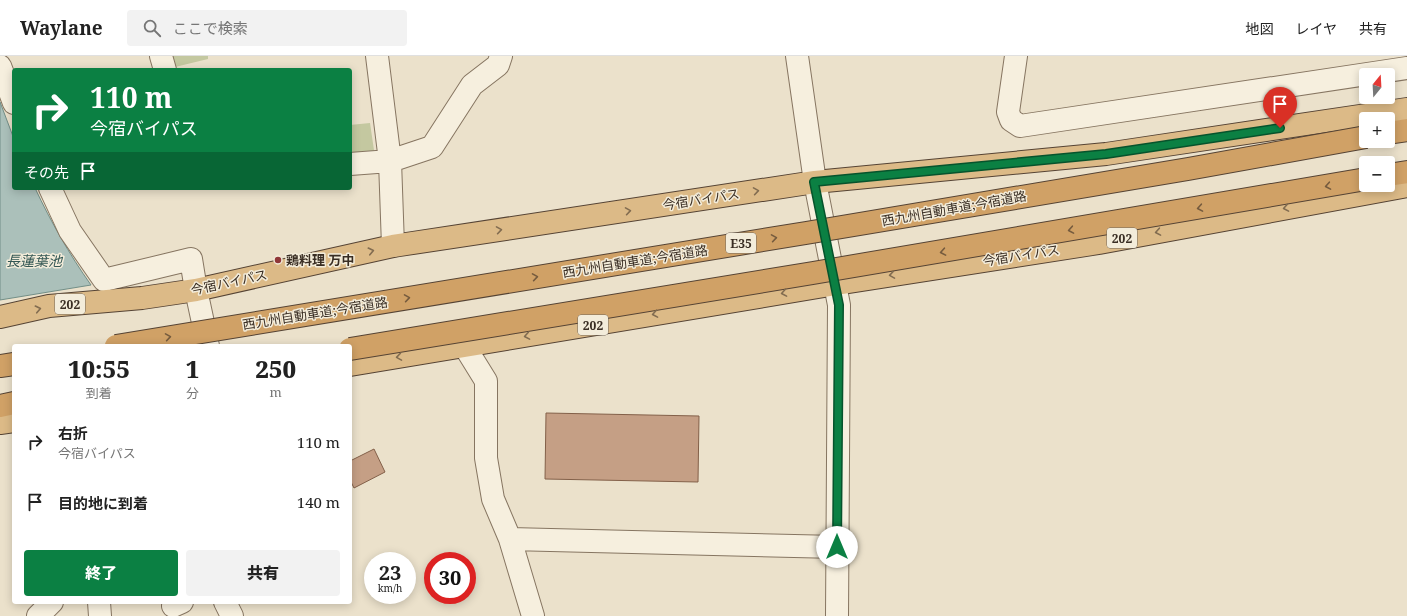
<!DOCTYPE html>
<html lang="ja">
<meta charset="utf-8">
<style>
:root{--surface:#fff;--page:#f2f2f2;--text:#222;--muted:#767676;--line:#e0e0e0;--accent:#0b8043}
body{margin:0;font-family:"Noto Serif","Noto Sans JP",serif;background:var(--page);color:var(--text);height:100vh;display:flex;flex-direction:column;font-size:15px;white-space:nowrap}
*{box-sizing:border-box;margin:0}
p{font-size:13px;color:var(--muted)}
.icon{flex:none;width:22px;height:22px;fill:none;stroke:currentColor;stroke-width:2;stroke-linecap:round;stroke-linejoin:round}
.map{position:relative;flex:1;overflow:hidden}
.details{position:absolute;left:12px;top:288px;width:340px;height:260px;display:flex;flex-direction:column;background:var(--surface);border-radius:4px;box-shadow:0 2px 10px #0003}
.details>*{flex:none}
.top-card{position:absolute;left:12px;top:12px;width:340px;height:122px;border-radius:4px;box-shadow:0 2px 10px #0003;background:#0b8043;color:#fff;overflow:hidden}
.needle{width:26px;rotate:18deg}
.controls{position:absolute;left:1359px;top:12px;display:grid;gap:8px}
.controls a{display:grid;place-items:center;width:36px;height:36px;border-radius:4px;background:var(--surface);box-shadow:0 2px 10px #0003;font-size:20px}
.speed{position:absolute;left:364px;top:496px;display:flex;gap:8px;font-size:20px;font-weight:700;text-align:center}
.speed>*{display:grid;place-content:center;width:52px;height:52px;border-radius:50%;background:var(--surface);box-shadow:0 2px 10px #0003;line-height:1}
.speed small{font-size:10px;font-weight:400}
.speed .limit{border:6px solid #d22;background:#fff;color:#111}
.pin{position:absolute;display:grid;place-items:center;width:34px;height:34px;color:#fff;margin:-41px -17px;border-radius:50% 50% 50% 0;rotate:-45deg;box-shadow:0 0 4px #0007}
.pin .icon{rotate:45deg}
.me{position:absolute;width:44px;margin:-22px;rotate:0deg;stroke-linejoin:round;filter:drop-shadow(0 0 3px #0008)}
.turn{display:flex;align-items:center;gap:14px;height:84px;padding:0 12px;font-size:18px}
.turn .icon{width:52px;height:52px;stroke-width:2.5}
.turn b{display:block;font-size:28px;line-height:34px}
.then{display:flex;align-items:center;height:38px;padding:0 12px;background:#0003;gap:8px;font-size:15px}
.eta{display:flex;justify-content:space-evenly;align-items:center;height:68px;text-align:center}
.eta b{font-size:24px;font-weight:800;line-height:28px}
.primary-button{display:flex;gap:8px;margin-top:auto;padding:8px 12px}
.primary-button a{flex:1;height:46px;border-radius:4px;background:var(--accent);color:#fff;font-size:16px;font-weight:800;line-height:46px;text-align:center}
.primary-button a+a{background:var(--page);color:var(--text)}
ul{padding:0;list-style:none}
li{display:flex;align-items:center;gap:12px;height:60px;padding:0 12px}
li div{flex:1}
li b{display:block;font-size:15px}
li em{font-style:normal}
header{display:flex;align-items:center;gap:24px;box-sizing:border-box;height:56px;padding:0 20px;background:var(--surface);border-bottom:1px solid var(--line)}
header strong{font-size:19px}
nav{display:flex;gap:22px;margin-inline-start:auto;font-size:14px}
.search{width:280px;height:36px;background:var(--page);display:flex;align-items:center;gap:10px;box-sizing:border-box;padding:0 14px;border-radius:4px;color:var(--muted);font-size:15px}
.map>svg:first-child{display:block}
.green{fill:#c4c8a0}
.water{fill:#abc0ba;stroke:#728e87}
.building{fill:#c59f85;stroke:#836049}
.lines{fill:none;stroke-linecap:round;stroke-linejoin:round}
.minor-casing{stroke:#867561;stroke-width:24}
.trunk-casing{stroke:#554334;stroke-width:24}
.motorway-casing{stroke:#554334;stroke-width:24}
.minor{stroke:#f6efde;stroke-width:22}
.trunk{stroke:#dcba87;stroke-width:22}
.motorway{stroke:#d0a166;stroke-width:22}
.motorway-bridge-casing{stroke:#554334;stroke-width:24;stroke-linecap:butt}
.motorway-bridge{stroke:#d0a166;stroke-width:22}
.oneway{stroke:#755b3e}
.oneway2{stroke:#826c50}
.route-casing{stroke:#07532c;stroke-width:10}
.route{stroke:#0b8043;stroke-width:7}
.poi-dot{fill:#903738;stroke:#f3ecda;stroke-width:1.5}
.labels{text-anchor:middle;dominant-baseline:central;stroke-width:3;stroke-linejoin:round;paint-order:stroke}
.shield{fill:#f3ecda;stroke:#71665a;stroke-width:1}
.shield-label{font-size:12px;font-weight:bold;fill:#392d23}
.street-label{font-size:13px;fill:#392d23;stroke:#f3ecda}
.poi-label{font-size:13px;font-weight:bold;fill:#392d23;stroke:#f3ecda;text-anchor:start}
.water-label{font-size:14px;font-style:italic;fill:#345754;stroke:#f3ecda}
</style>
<header>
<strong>Waylane</strong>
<div class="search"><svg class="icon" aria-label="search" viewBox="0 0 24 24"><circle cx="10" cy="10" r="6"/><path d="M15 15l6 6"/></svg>ここで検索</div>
<nav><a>地図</a><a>レイヤ</a><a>共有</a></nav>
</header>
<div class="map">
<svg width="1407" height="560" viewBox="0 0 1407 560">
<rect width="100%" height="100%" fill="#ebe1cb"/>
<!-- green -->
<path class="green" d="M171,0H208V3L175,11Z
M370,67L375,101L350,103V69Z"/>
<!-- water -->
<path class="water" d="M0,46L14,83V132H35C51,166 69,198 91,229L0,244Z"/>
<!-- building -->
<path class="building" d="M546,357L699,360L698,426L545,423Z
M374,393L385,416L354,432L350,424V405Z"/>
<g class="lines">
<!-- minor casing -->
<g class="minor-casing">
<path id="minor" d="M161,0L165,14
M377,0L390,105L393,190
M797,0L815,126L839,249L837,560
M1016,0L1008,56L1011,64L1020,70L1407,12
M0,10L14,47
M350,108L390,105L432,91L472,29L498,9L501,0
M50,132L70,175L104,224L191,203L196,234L208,290
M465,291L486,325V402L493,443L510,483L533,560
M510,483L837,491
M99,546L100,560
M225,546L232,560
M173,550L182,546
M38,560L52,546"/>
</g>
<!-- trunk casing -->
<g class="trunk-casing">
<path id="trunk" d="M0,261L49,250L142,242L196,234L393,190L815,126L1106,98L1407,53
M350,309L836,228L1099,187L1407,130
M0,367L14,365"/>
</g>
<!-- motorway casing -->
<g class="motorway-casing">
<path id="motorway" d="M1388,77L1407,74
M1388,119L1407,116
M0,310L14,308
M0,350L14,347"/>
</g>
<!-- minor -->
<use href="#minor" class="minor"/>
<!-- trunk -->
<use href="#trunk" class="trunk"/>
<!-- motorway -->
<use href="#motorway" class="motorway"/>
<!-- motorway-bridge casing -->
<g class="motorway-bridge-casing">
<path id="motorway-bridge" d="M116,290L806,177L1188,113L1366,81
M350,293L813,217L1366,123"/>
</g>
<!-- motorway-bridge -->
<use href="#motorway-bridge" class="motorway-bridge"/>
</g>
<!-- one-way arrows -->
<defs><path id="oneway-chevron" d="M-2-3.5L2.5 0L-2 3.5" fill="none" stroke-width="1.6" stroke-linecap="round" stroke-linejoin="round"/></defs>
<g class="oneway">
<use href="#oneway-chevron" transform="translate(1328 130) rotate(170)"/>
<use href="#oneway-chevron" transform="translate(1200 152) rotate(170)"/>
<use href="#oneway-chevron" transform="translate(1071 174) rotate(170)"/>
<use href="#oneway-chevron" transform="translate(774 182) rotate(-9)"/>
<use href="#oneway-chevron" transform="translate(943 196) rotate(170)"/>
<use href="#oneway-chevron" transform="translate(535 221) rotate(-9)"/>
<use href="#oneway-chevron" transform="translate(407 242) rotate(-9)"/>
<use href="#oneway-chevron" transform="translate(168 281) rotate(-9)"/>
</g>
<g class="oneway2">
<use href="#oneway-chevron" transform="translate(756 135) rotate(-9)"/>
<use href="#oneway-chevron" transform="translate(1286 152) rotate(170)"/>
<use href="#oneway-chevron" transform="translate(628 155) rotate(-9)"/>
<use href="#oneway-chevron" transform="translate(499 174) rotate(-9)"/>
<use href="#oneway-chevron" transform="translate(1158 176) rotate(170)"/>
<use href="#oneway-chevron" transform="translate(371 195) rotate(-13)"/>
<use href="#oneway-chevron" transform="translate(892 219) rotate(171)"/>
<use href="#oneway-chevron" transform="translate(784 237) rotate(170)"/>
<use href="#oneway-chevron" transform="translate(38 253) rotate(-12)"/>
<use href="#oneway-chevron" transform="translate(655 258) rotate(170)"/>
<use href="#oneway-chevron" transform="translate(527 280) rotate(170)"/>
<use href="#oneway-chevron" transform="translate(399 301) rotate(171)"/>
</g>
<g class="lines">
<!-- route casing -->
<g class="route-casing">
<path id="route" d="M837,491L839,249L814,126L1106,98L1280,72"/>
</g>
<!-- route -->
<use href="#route" class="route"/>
</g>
<!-- markers -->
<circle class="poi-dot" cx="278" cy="204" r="4"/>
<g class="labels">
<!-- shield labels -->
<g class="shield">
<rect x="1107" y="172" width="30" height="20" rx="3"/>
<rect x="726" y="177" width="30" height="20" rx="3"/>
<rect x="55" y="238" width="30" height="20" rx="3"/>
<rect x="578" y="259" width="30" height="20" rx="3"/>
</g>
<g class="shield-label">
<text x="1122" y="182">202</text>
<text x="741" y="187">E35</text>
<text x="70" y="248">202</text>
<text x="593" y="269">202</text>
</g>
<!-- street labels -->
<g class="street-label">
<text transform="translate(701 143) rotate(-9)">今宿バイパス</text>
<text transform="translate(954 152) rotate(-10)">西九州自動車道;今宿道路</text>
<text transform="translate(1021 199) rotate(-9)">今宿バイパス</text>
<text transform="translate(635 205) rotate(-9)">西九州自動車道;今宿道路</text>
<text transform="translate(229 226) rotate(-12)">今宿バイパス</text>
<text transform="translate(315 257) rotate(-9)">西九州自動車道;今宿道路</text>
</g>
<!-- poi labels -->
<g class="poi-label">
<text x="286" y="204">鶏料理 万中</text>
</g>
<!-- water labels -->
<g class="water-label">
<text x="34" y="204">長蓮葉池</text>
</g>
</g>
</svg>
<div class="controls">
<a><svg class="needle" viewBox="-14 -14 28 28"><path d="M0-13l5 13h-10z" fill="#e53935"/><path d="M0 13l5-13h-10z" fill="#767676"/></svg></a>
<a>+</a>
<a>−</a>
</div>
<div class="speed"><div>23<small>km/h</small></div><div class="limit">30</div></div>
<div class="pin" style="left:1280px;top:72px;background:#d93025"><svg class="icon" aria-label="arrive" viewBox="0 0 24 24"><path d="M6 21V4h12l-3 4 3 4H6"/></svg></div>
<svg class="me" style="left:837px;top:491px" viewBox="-20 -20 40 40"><circle r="19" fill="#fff"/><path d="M0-13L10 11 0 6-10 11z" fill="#0b8043"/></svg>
<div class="top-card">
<div class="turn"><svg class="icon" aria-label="right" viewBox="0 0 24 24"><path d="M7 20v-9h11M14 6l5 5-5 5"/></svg><div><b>110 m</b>今宿バイパス</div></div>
<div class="then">その先<svg class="icon" aria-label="arrive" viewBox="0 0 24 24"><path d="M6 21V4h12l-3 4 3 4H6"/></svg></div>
</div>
<section class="details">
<div class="eta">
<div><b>10:55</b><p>到着</p></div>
<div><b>1</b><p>分</p></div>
<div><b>250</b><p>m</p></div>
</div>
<ul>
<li><svg class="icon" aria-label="right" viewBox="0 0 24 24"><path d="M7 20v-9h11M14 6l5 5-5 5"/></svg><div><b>右折</b><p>今宿バイパス</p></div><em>110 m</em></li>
<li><svg class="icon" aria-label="arrive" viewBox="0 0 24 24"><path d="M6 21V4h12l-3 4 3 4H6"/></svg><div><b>目的地に到着</b></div><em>140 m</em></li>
</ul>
<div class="primary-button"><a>終了</a><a>共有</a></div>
</section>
</div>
